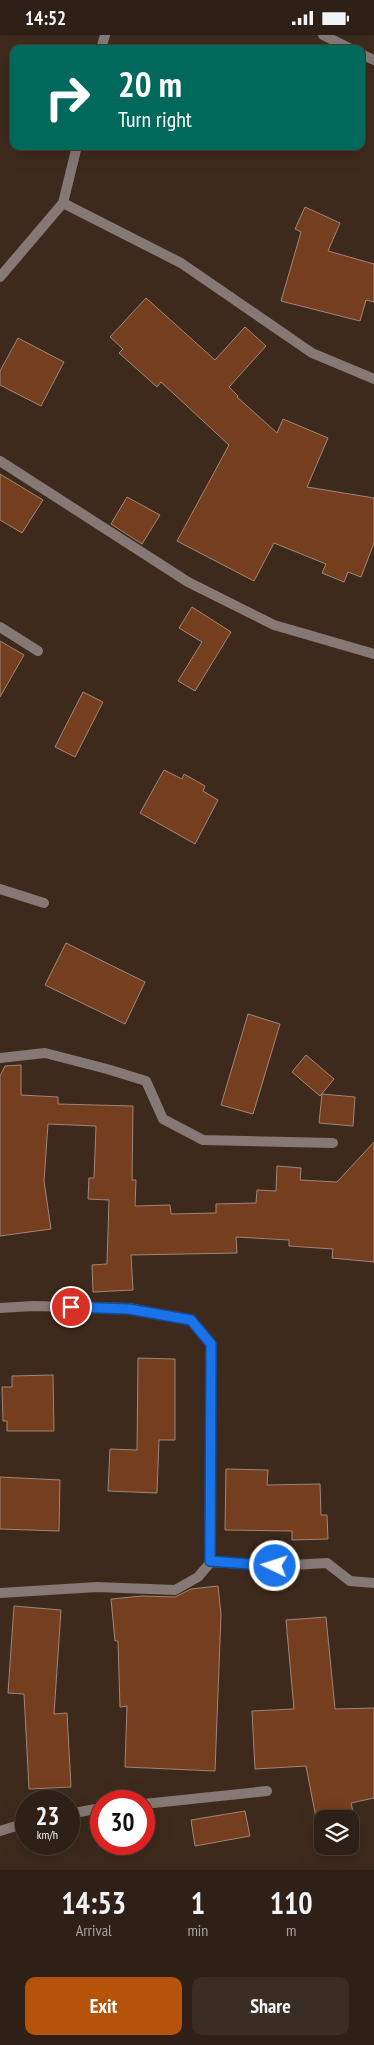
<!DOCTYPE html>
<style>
:root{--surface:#2e2016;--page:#3a2d23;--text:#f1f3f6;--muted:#a7a3a1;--line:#493e35;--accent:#b45309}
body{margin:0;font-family:"PT Sans Narrow",sans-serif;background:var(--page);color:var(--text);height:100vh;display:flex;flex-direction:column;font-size:19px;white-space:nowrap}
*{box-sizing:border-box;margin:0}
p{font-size:16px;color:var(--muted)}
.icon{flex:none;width:28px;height:28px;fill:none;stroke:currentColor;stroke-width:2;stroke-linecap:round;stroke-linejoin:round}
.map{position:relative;height:1835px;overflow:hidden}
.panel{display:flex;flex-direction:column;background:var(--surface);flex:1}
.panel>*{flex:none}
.banner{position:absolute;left:10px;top:10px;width:355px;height:105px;border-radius:10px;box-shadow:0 5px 20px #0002,0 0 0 1px var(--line);background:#00695c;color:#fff;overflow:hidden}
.tools{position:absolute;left:314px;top:1775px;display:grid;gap:10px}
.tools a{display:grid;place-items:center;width:45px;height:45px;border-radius:10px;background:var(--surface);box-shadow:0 5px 20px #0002,0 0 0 1px var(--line);font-size:25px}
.speed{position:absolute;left:15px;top:1755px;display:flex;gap:10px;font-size:25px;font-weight:700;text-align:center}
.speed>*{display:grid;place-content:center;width:65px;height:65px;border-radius:50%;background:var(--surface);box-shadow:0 5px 20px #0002,0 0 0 1px var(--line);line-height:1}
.speed small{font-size:12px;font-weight:400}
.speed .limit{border:8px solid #d22;background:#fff;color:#111}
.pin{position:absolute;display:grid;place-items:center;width:42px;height:42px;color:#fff;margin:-21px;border:2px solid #fff;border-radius:50%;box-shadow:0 1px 5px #0007}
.me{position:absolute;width:55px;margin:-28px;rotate:274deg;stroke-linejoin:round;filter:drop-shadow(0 0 4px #0008)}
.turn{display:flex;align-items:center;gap:18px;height:105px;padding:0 25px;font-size:22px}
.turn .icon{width:65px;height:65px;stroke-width:2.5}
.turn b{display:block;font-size:35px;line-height:42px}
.eta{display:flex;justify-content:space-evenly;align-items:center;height:85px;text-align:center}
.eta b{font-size:30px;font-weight:700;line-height:35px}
.primary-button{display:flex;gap:10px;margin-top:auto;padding:10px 25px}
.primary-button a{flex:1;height:58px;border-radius:10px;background:var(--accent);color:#fff;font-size:20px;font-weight:700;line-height:58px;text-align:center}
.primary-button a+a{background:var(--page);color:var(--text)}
.status{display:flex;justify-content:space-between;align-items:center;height:35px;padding:0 25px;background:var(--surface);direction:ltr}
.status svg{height:14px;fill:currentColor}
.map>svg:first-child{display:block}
.building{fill:#743e1f;stroke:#a08679}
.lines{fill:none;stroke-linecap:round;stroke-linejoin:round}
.minor{stroke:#857875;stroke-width:10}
.route-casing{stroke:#114b97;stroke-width:12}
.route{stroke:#1a73e8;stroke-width:9}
</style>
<div class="status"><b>14:52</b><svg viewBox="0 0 49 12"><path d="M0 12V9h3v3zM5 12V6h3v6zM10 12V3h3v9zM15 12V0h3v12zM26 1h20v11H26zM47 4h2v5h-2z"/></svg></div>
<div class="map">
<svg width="374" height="1835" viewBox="0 0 374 1835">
<rect width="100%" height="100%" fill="#3e2a1d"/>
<!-- building -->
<path class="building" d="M305,172L340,188L328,216L374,229V267L366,265L360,286L281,266L301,197L295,194Z
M146,263L215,325L245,292L266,311L229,352L238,361L237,362L277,398L283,384L328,403L307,452L374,463V508L361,542L348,537L344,547L322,538L326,529L274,508L254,546L177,506L229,410L161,347L157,352L119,318L123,314L110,302Z
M18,303L64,327L41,371L0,350V336Z
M0,439L43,465L22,498L0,485Z
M127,462L160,480L142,509L111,489Z
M192,572L231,597L195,656L178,646L202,607L179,593Z
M0,606L24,620L0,662Z
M83,657L103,667L75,722L55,712Z
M164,735L182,744L184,739L205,751L203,756L218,765L195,809L140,778Z
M66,908L145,947L125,989L45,950Z
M248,979L280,989L253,1079L221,1070Z
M306,1020L334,1044L320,1061L292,1037Z
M21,1030V1060L58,1062V1069L133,1071L132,1145H136L135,1171L170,1170L171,1179L216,1178V1169L256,1168L257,1155L276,1156L277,1131L301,1133L300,1145L337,1147L374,1107V1227L332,1223L333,1214L289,1211V1205L236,1202L237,1218L131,1220L133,1255L93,1257L92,1230L107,1229L109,1165L88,1164L89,1143H94L96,1091L48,1089L44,1146L51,1194L0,1201V1041L5,1031Z
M322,1059L355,1062L353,1091L319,1088Z
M138,1323L175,1324V1405H159L157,1458L108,1456L110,1414L137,1415Z
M53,1340L54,1396H7V1386H3L2,1352H12V1341Z
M226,1434L268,1435L267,1450L320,1449L321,1480H327L328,1504L292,1505V1496L225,1495Z
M0,1442L60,1445L59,1496L0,1494Z
M218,1551L221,1579L215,1736L125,1732L127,1671L120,1672L118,1606H115L111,1564L142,1561L175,1562L191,1554Z
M14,1571L61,1575L54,1679L67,1678L71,1752L29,1754L24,1659L8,1658Z
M326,1582L335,1674L374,1673V1763L351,1768L354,1781L337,1784H322V1787L317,1788L306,1731L255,1734L252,1676L294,1674L286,1585Z
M245,1776L250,1801L195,1811L191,1785Z"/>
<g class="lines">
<!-- minor -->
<path class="minor" d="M323,0L351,14
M101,14L105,0
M361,19L374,25
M63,168L181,228L312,318L374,344
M0,242L63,168L77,111
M0,426L188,547L274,590L374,619
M0,592L38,616
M0,854L44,868
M0,1023L45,1018L107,1034L146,1046L163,1084L203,1105L333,1108
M0,1273L33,1271L129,1273L191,1285L211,1309L210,1528L198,1542L175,1555L97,1552L0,1558
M210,1527L275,1531L327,1528L350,1546L374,1548
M144,1769L267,1756
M69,1779L101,1773
M0,1796L26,1788"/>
</g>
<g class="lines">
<!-- route casing -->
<g class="route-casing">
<path id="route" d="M71,1272L129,1274L191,1285L211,1309L210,1526L275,1531"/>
</g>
<!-- route -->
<use href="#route" class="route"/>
</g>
</svg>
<div class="tools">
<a><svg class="icon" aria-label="layers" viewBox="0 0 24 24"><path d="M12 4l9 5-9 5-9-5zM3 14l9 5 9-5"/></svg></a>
</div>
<div class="speed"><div>23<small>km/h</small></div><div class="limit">30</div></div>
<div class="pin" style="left:71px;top:1272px;background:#d93025"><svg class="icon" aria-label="arrive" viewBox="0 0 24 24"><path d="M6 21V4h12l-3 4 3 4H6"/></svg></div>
<svg class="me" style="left:275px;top:1531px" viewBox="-20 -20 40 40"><circle r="17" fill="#1a73e8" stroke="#fff" stroke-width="3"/><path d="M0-11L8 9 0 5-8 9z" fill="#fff"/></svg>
<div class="banner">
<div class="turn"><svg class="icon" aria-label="right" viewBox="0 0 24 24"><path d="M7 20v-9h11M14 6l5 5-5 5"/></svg><div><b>20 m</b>Turn right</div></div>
</div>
</div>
<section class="panel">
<div class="eta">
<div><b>14:53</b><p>Arrival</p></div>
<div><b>1</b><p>min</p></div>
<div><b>110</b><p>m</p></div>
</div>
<div class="primary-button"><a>Exit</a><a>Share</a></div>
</section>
